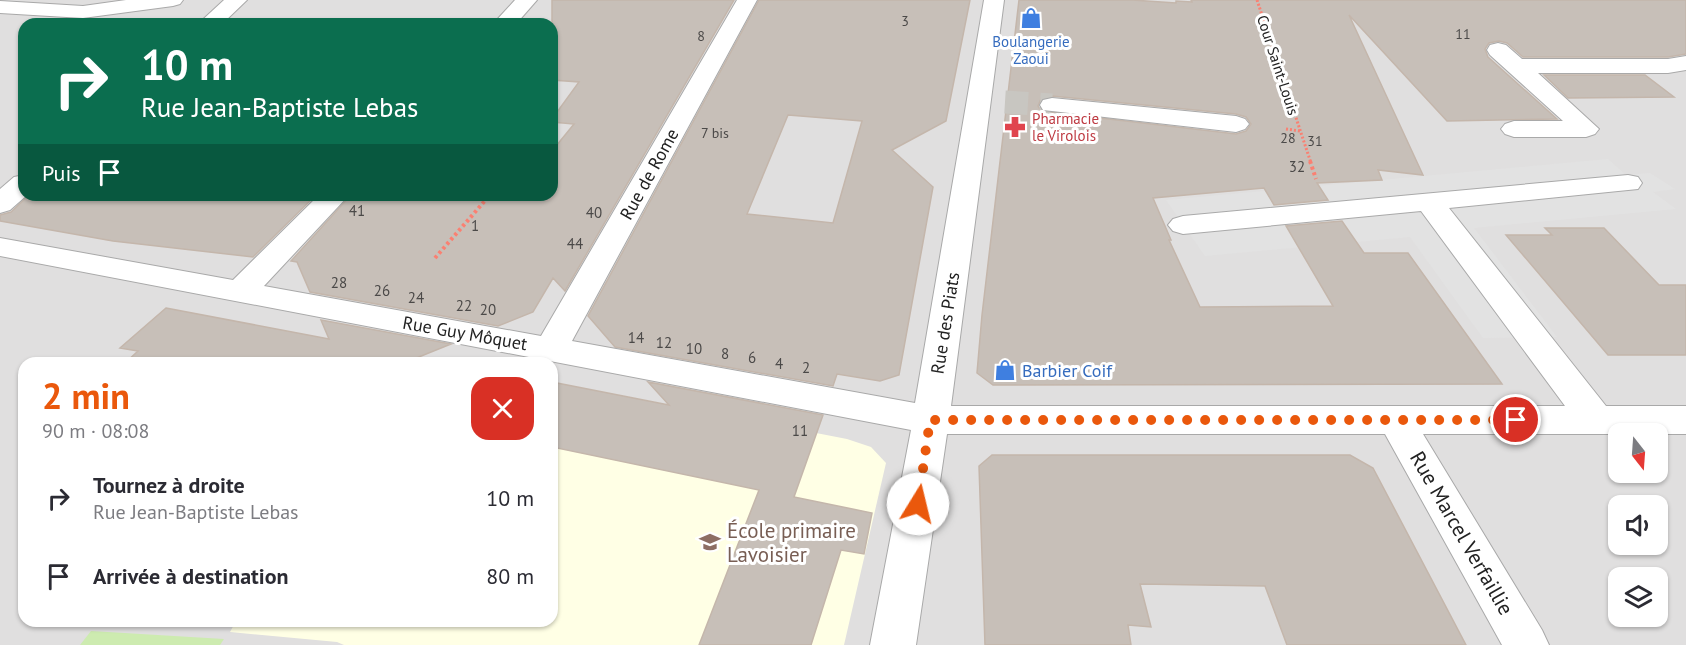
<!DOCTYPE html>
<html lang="fr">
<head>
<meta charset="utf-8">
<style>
	:root { --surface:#fff; --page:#f7f7f7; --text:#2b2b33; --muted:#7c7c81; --accent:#ea580c }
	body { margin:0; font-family:"PT Sans",sans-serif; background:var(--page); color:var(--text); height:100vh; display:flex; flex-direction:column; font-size:22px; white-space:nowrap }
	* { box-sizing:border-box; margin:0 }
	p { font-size:20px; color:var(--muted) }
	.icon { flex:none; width:33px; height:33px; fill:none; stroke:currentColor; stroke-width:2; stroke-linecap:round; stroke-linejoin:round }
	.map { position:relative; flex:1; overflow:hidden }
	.panel { position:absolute; left:18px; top:357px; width:540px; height:270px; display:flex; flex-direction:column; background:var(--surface); border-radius:18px; box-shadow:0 2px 4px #0004 }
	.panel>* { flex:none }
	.hud { position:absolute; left:18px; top:18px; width:540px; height:183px; border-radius:18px; box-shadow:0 2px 4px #0004; background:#0b6e4f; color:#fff; overflow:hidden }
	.needle { width:39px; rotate:163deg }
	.controls { position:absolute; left:1608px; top:423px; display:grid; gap:12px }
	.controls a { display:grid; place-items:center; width:60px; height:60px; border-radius:12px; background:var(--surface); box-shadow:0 2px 4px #0004; font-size:30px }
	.pin { position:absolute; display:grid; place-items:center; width:51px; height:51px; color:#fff; margin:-26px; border:3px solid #fff; border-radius:50%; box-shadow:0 2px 6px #0007 }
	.me { position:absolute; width:66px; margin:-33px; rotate:9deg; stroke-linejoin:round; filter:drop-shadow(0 0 4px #0008) }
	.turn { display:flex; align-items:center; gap:21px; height:126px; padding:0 24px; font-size:27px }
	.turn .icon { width:78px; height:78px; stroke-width:2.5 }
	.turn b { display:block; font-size:42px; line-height:51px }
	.then { display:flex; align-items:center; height:57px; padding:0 24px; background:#0003; gap:12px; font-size:22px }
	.round { display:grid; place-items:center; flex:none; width:63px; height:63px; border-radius:18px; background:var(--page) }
	.overview { display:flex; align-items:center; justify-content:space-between; height:102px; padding:0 24px }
	h1 { font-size:36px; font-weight:700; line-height:45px; color:var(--accent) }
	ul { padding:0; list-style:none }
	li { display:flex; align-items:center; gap:18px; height:78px; padding:0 24px }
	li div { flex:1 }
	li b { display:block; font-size:22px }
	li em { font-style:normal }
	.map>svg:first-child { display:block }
	.residential { fill:#e0dfdf; fill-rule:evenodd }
	.education { fill:#ffffe5 }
	.grass { fill:#cdebb0 }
	.parking { fill:#e2e2e2 }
	.building { fill:#c7bfb8; stroke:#c4b6ab; stroke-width:1.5; fill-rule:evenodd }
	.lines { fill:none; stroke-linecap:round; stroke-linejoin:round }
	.minor-tunnel { stroke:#c8c6c1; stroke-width:23; stroke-dasharray:23 12; stroke-linecap:butt }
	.minor-casing { stroke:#a9a9a9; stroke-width:2 }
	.path-far1 { stroke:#fa8072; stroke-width:3; stroke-dasharray:2 2; stroke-linecap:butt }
	.path { stroke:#fa8072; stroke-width:4; stroke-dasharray:3 3; stroke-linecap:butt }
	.minor { fill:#fff; fill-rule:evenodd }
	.route { stroke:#ea580c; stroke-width:10; stroke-dasharray:0 18 }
	.labels { text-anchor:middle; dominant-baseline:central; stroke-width:6; stroke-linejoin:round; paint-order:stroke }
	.far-number-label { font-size:14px; fill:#4b4948 }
	.far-shop-label { font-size:15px; fill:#366cbe; stroke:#fff }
	.far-street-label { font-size:15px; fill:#222; stroke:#fff }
	.far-health-label { font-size:15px; fill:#be3a42; stroke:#fff; text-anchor:start }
	.number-label { font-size:15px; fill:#4b4948 }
	.street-label { font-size:18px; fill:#222; stroke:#fff }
	.shop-label { font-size:18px; fill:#366cbe; stroke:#fff; text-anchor:start }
	.near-education-label { font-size:21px; fill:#785e54; stroke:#fff; text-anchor:start }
	.near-street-label { font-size:21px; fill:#222; stroke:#fff }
</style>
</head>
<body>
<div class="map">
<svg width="1686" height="645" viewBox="0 0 1686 645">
	<rect width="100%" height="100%" fill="#f2efe9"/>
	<path class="residential" d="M0,0H1686V645H0ZM24,24H552V195H24ZM24,363H552V621H24ZM1618,434H1658V472H1618ZM1618,506H1658V544H1618ZM1618,578H1658V616H1618Z"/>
	<path class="education" d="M552,382L847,439L871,447L886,463L844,645H344L337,642L230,632L236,621H552Z"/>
	<path class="grass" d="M91,631L224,639L220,645H80Z"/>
	<path class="parking" d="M1608,159L1626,175L1650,173L1675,189L1653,192L1676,209L1474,228L1557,337L1483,338L1410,237L1205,256L1166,200Z"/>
	<path class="building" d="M552,0H734L565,291L553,278L533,312L498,326L310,292L297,262L291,261L351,195H552V151L574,124L552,122V119L579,82L552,80Z
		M759,0H970L946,121L892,150L933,187L899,375L880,381L837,374L833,386L615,347L588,316ZM788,115L862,121L833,223L747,214Z
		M1019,0H1132L1176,3V1L1192,2L1191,0H1686V54L1668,57H1523L1507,43L1499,41L1489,43L1485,49L1488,57L1557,119L1447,121L1349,15L1423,175L1378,170L1382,180L1317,183L1328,200L1274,205L1264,188L1153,198L1171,240H1169L1200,307L1333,306L1286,226L1342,221L1364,253H1408L1502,384L993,385L977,373L982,315ZM1052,96L1236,114L1246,117L1251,124L1246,131L1236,134L1041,111L1038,106L1041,99Z
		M1544,75H1645L1674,97L1568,98Z
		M29,195H316L253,257L113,241L0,221V215L11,212Z
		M1545,228H1604L1659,285H1686V355H1608L1506,235H1552Z
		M166,308L329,339L321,320L451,344L404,363H125L138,351L120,348Z
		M552,382L669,405L648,382L823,415L794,497L872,513L864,554L841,550L811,645H699L759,490L552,447Z
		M992,455H1350L1373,468L1466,645H1287L1265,586L1140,584L1151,627L1128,625L1131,645H985L979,466Z"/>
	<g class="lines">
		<path class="minor-tunnel" d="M1005,102L1052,105"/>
		<defs>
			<path id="minor" d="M126,0H183L180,4L173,6L83,18L0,13V1L83,6Z
				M224,0H247L222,24H198Z
				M515,0H537L516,24H493Z
				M737,0H757L572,341L915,403L984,0H1004L951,406H1565L1421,211L1183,234L1173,231L1168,225L1173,219L1183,216L1628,175L1638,177L1642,183L1638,189L1449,208L1606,406H1686V434H1423L1542,630L1549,645H1502L1385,434H947L916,645H870L911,430L0,256V238L233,280L319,195H349L264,286L541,336Z
				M1498,43L1506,45L1522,59H1668L1686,56V70L1668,73H1538L1599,129L1595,134L1586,137H1514L1505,134L1501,129L1505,124L1514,121H1563L1490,55L1487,50L1490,45Z
				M1052,98L1236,116L1245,119L1249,124L1245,129L1236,132L1043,110L1040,105L1043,100Z
				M24,175V195H27L10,210L0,213V189L14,177Z"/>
		</defs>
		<use href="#minor" class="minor-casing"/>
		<path class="path-far1" d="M1257,0L1311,163
			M1286,129L1300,131"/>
		<path class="path" d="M1310,161L1316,179
			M435,258L490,195"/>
		<use href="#minor" class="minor"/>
	</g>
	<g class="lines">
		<path class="route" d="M918,504L930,420H1516"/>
	</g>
	<defs>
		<symbol id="shop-bare" viewBox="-9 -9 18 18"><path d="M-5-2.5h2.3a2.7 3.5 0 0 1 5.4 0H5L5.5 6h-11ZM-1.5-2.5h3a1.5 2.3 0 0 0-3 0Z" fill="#3f7fe0" stroke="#fff" stroke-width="2.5" paint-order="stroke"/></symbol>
		<symbol id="pharmacy-bare" viewBox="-9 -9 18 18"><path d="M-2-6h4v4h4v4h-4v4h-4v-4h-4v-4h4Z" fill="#e0444e" stroke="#fff" stroke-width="2.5" paint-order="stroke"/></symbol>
		<symbol id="school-bare" viewBox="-9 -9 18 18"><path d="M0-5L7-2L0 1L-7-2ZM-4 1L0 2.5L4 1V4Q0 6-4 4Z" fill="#8d6e63" stroke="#fff" stroke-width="2.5" paint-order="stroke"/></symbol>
	</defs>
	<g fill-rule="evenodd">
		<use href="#shop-bare" x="1016" y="3" width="30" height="30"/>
		<use href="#pharmacy-bare" x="1000" y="112" width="30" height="30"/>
		<use href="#shop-bare" x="990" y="355" width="30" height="30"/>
		<use href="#school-bare" x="695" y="527" width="30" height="30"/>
	</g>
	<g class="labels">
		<g class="far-number-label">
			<text x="905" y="21">3</text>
			<text x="1463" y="34">11</text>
			<text x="701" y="36">8</text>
			<text x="715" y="133">7 bis</text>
			<text x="1288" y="138">28</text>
			<text x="1315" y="141">31</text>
		</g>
		<g class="far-shop-label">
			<text x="1031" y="41">Boulangerie<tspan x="1031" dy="17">Zaoui</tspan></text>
		</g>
		<g class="far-street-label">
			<text transform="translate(1278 65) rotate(72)">Cour Saint-Louis</text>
		</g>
		<g class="far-health-label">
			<text x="1032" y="118">Pharmacie<tspan x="1032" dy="17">le Virolois</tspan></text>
		</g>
		<g class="number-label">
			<text x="1297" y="166">32</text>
			<text x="357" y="210">41</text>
			<text x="594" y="212">40</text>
			<text x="475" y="225">1</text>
			<text x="575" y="243">44</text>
			<text x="339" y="282">28</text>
			<text x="382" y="290">26</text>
			<text x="416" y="297">24</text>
			<text x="464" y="305">22</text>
			<text x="488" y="309">20</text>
			<text x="636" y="337">14</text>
			<text x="664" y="342">12</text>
			<text x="694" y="348">10</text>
			<text x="725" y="353">8</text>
			<text x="752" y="357">6</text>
			<text x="779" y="363">4</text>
			<text x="806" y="367">2</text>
			<text x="800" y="430">11</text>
		</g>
		<g class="street-label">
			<text transform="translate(649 174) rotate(-61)">Rue de Rome</text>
			<text transform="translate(945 323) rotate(-81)">Rue des Piats</text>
			<text transform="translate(465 333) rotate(10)">Rue Guy Môquet</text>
		</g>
		<g class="shop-label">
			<text x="1022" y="370">Barbier Coif</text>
		</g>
		<g class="near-education-label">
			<text x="727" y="530">École primaire<tspan x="727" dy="24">Lavoisier</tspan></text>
		</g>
		<g class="near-street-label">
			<text transform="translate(1462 533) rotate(60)">Rue Marcel Verfaillie</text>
		</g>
	</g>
</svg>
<div class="controls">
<a><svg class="needle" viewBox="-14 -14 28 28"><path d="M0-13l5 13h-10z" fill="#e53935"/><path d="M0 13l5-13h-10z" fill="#7c7c81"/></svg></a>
<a><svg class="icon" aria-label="sound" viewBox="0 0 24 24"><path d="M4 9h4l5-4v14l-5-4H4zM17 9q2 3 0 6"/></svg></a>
<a><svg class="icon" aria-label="layers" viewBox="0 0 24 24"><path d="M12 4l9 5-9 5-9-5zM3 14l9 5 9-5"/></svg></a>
</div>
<div class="pin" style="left:1516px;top:420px;background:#d93025"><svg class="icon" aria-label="arrive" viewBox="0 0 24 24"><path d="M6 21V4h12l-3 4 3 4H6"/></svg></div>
<svg class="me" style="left:918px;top:504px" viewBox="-20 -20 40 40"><circle r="19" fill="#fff"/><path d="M0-13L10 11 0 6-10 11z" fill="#ea580c"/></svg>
<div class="hud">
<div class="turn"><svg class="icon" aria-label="right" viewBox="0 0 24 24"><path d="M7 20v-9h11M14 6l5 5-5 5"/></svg><div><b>10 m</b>Rue Jean-Baptiste Lebas</div></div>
<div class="then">Puis<svg class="icon" aria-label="arrive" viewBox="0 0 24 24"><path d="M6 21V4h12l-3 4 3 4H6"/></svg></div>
</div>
<section class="panel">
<div class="overview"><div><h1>2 min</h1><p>90 m · 08:08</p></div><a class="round" style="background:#d93025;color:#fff"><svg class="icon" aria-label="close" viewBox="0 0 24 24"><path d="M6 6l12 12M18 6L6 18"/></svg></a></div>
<ul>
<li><svg class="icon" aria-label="right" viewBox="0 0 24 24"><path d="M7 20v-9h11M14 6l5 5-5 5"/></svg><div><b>Tournez à droite</b><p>Rue Jean-Baptiste Lebas</p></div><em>10 m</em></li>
<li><svg class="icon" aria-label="arrive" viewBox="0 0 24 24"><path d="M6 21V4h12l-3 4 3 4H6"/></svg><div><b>Arrivée à destination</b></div><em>80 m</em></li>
</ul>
</section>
</div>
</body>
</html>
